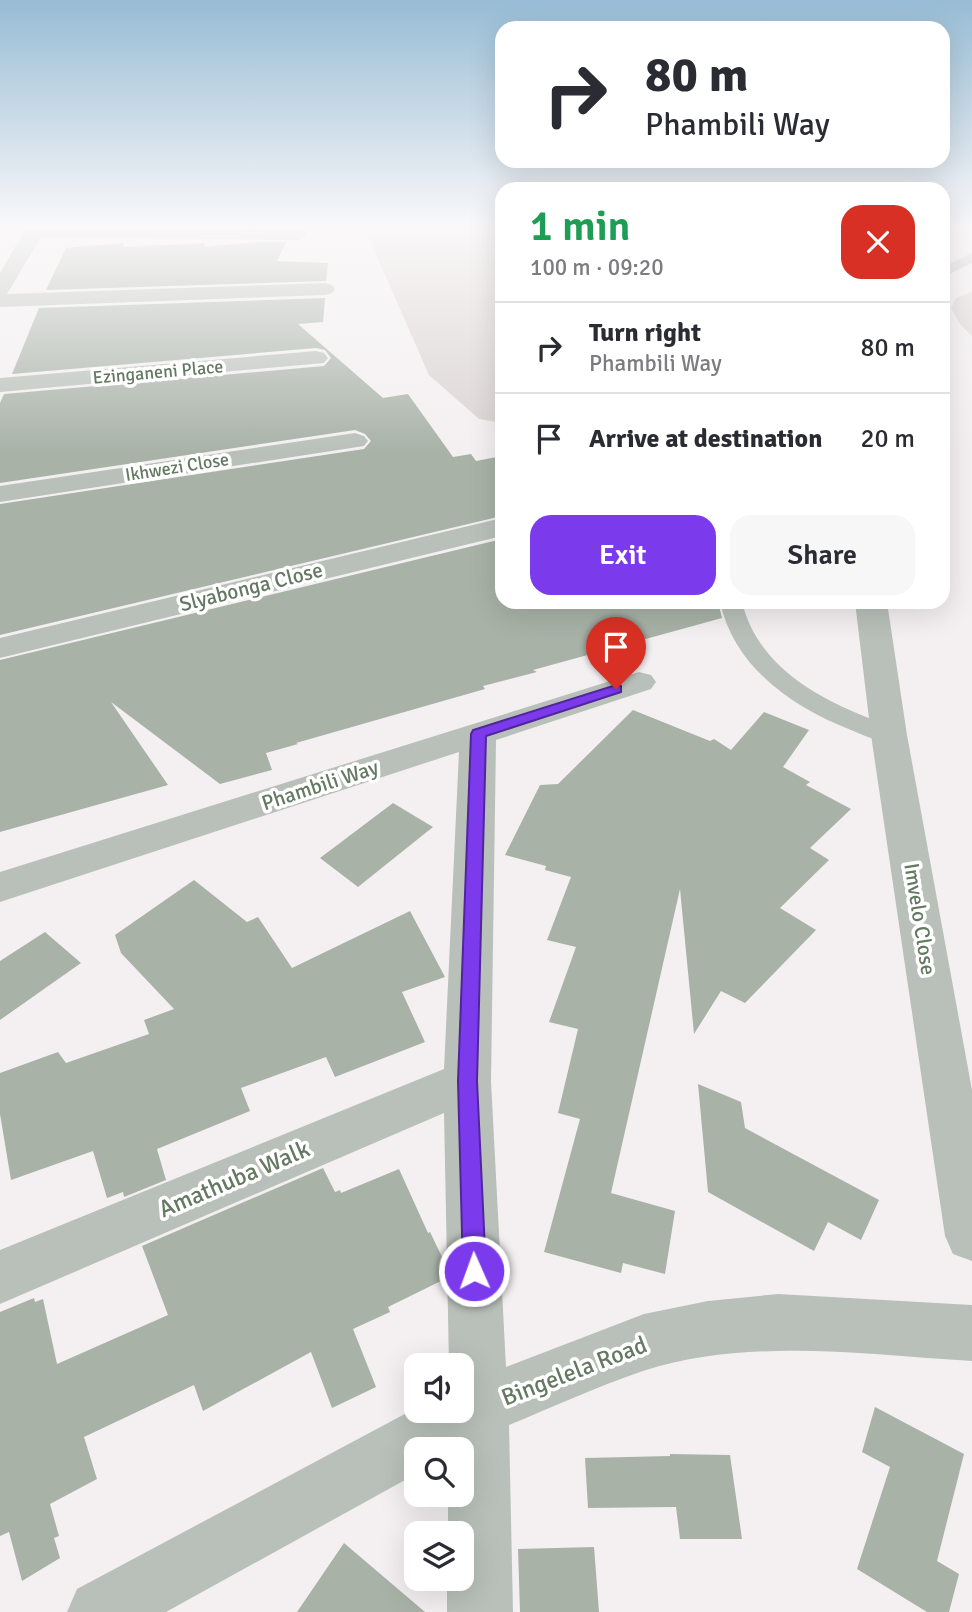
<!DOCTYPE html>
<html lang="en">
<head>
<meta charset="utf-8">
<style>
	:root { --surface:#fff; --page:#f7f7f7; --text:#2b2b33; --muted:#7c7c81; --line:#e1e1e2; --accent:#7c3aed }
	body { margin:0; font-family:Signika,sans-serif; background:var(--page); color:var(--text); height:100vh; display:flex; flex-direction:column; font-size:26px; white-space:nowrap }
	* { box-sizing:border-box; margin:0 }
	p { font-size:23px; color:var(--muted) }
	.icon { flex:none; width:38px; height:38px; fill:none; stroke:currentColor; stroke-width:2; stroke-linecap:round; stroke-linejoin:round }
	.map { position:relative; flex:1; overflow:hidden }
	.details { position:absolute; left:495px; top:182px; width:455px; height:427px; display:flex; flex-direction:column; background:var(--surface); border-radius:21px; box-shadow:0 7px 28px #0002 }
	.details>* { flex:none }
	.top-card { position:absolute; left:495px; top:21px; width:455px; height:147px; border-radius:21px; box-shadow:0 7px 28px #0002; background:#fff; color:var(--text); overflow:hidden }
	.controls { position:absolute; left:404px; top:1353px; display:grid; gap:14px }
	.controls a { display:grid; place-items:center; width:70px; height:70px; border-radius:14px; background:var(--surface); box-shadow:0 7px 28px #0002; font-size:35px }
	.pin { position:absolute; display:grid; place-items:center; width:60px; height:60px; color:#fff; margin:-72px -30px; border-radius:50% 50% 50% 0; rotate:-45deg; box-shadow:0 0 7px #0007 }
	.pin .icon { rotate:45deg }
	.me { position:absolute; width:77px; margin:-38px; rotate:358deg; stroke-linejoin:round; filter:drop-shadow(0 0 5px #0008) }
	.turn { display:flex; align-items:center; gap:24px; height:147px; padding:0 35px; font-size:32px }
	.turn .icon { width:91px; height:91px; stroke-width:2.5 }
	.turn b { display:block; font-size:49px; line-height:60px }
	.round { display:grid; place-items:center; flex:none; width:74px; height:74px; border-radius:21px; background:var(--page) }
	.summary { display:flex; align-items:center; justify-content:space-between; height:119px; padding:0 35px }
	h1 { font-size:42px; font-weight:600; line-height:52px; color:#1e9e55 }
	.primary-button { display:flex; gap:14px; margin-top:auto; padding:14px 35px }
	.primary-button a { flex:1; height:80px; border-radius:21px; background:var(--accent); color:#fff; font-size:28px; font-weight:600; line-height:80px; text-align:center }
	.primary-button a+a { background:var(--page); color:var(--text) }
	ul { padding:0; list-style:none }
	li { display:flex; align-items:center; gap:21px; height:91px; padding:0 35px; border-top:2px solid var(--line) }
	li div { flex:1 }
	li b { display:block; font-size:26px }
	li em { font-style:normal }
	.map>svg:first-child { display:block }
	.green { fill:#dad3d2 }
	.building { fill:#a8b2a7 }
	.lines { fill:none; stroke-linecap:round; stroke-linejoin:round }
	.lane { fill:#b9c0b9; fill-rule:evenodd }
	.street { fill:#b9c0b9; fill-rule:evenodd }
	.route { fill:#7c3aed; stroke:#51269a; stroke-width:2 }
	.labels { text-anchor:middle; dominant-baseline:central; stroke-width:7; stroke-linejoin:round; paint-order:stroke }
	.far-street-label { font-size:18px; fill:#647962; stroke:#fff }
	.street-label { font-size:21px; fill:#647962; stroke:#fff }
	.near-street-label { font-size:24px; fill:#647962; stroke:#fff }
</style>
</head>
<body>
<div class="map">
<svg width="972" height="1612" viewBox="0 0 972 1612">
	<rect width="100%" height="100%" fill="#f4f0f2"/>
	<path class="green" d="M364,227H502V423L479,419L429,375Z
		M972,292V336L960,324L951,308L956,298Z"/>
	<path class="building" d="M257,242H286L277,261L328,263L326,281L46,290L66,248L123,243L124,247L204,243L205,247Z
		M325,298L323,322L298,324L383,398L408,394L453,457L471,454L476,461L502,456V516L0,635V504L364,449L371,441L365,434L355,430L0,483V403L4,394L324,366L331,358L325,350L316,348L12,374L39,308Z
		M502,539V602H718L722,618L533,670L537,672L483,686L485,689L296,743L298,744L266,753L272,770L220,784L111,702L168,785L0,832V660Z
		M633,710L710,741L714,739L731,750L764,712L809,730L783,767L810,782L806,785L851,809L810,848L829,860L780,908L816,930L745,1003L721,991L694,1034L680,889L611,1193L675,1211L665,1274L623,1263L621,1273L544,1252L580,1119L558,1113L578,1029L549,1022L576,947L547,940L571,877L545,870L546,866L505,855L540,785L558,784Z
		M393,803L433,827L358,887L320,858Z
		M194,880L247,922L258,917L292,968L410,911L445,977L402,992L425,1042L335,1077L326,1057L241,1088L250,1111L157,1149L166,1180L124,1197L123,1192L107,1198L93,1151L11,1180L0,1114V1073L58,1052L66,1063L149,1034L144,1020L174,1009L121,953L115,935Z
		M45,932L81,963L0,1020V961Z
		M698,1084L741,1102L745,1128L879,1200L861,1240L828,1222L814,1251L708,1192Z
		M323,1168L335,1192L340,1190L341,1193L399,1169L428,1233L430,1232L444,1261L445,1279L388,1307L390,1312L353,1329L376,1387L332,1408L311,1352L203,1411L194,1385L84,1437L97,1479L50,1504L59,1536L54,1538L60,1558L22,1581L9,1532L0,1536V1312L34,1298L35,1302L43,1299L57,1364L168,1315L142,1246Z
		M875,1407L964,1454L937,1561L959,1574L949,1612H927L857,1569L890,1467L862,1452Z
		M670,1454L730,1455L742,1539H680L676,1507L588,1508L585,1458L670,1456Z
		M344,1543L425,1612H297Z
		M594,1547L599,1612H520L518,1549Z"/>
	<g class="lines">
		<path class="lane" d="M972,253V263L943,277V267Z
			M720,602H742C760,675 834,706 898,729L902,735L898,741C882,745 866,736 851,730C793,708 734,667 720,602Z"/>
		<path class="street" d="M27,227L299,228L308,234L299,240L41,237L7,294L325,283L332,285L335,289L332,293L325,295L0,307V273Z
			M316,351L324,353L328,358L324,363L0,392V378Z
			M355,433L364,436L368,441L364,446L0,502V486Z
			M502,518V536L0,658V638Z
			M855,602H887L907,735L972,1090V1261L953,1254L945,1236L871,735Z
			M639,672L651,675L656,682L651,689L496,740L491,1081L506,1367L644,1314L708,1301L778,1294L972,1305V1361C864,1355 748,1337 643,1371C598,1386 553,1407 509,1425L513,1612H447V1578H462V1533H448V1494H462V1449H416V1474L166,1612H67L77,1589L416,1408V1410H462V1365H449L444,1113L0,1304V1250L444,1069L459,752L0,902V872Z"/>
	</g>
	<linearGradient id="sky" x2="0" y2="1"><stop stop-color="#97bcd5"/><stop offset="0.5" stop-color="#faf8f9"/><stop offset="1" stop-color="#faf8f9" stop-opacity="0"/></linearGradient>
	<rect width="972" height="453" fill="url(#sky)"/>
	<path class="route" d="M616,685L621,686V692L486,736L477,1081L486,1271L482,1279L474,1282L466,1279L463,1271L458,1081L471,734L473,730Z"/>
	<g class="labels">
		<g class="far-street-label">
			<text transform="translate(158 372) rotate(-5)">Ezinganeni Place</text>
			<text transform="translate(177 467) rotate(-9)">Ikhwezi Close</text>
		</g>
		<g class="street-label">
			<text transform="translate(251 587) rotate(-14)">Slyabonga Close</text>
			<text transform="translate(320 785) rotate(-18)">Phambili Way</text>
			<text transform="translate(920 919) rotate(81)">Imvelo Close</text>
		</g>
		<g class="near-street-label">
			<text transform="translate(234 1179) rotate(-23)">Amathuba Walk</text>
			<text transform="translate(574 1371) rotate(-21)">Bingelela Road</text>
		</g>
	</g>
</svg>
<div class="controls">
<a><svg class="icon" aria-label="sound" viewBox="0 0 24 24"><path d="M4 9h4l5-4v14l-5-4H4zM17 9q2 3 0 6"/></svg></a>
<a><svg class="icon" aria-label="search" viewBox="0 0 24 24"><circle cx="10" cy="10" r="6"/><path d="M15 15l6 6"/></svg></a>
<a><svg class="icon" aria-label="layers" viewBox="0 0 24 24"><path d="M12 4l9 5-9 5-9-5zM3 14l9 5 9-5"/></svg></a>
</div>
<div class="pin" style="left:616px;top:689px;background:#d93025"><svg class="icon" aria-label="arrive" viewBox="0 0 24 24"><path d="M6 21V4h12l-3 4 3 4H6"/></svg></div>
<svg class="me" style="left:474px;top:1271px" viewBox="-20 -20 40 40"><circle r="17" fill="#7c3aed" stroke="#fff" stroke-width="3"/><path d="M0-11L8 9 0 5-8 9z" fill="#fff"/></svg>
<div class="top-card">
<div class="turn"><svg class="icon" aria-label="right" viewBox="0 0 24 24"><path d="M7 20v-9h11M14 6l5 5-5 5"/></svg><div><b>80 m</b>Phambili Way</div></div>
</div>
<section class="details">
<div class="summary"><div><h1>1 min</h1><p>100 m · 09:20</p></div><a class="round" style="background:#d93025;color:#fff"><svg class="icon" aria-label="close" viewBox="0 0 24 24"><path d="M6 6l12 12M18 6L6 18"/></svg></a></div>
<ul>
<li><svg class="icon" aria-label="right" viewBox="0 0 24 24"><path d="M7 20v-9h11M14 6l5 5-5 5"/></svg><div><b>Turn right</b><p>Phambili Way</p></div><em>80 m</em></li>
<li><svg class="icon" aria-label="arrive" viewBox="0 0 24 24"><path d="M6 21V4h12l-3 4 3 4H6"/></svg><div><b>Arrive at destination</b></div><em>20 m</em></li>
</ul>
<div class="primary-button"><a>Exit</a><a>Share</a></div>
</section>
</div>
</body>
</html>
